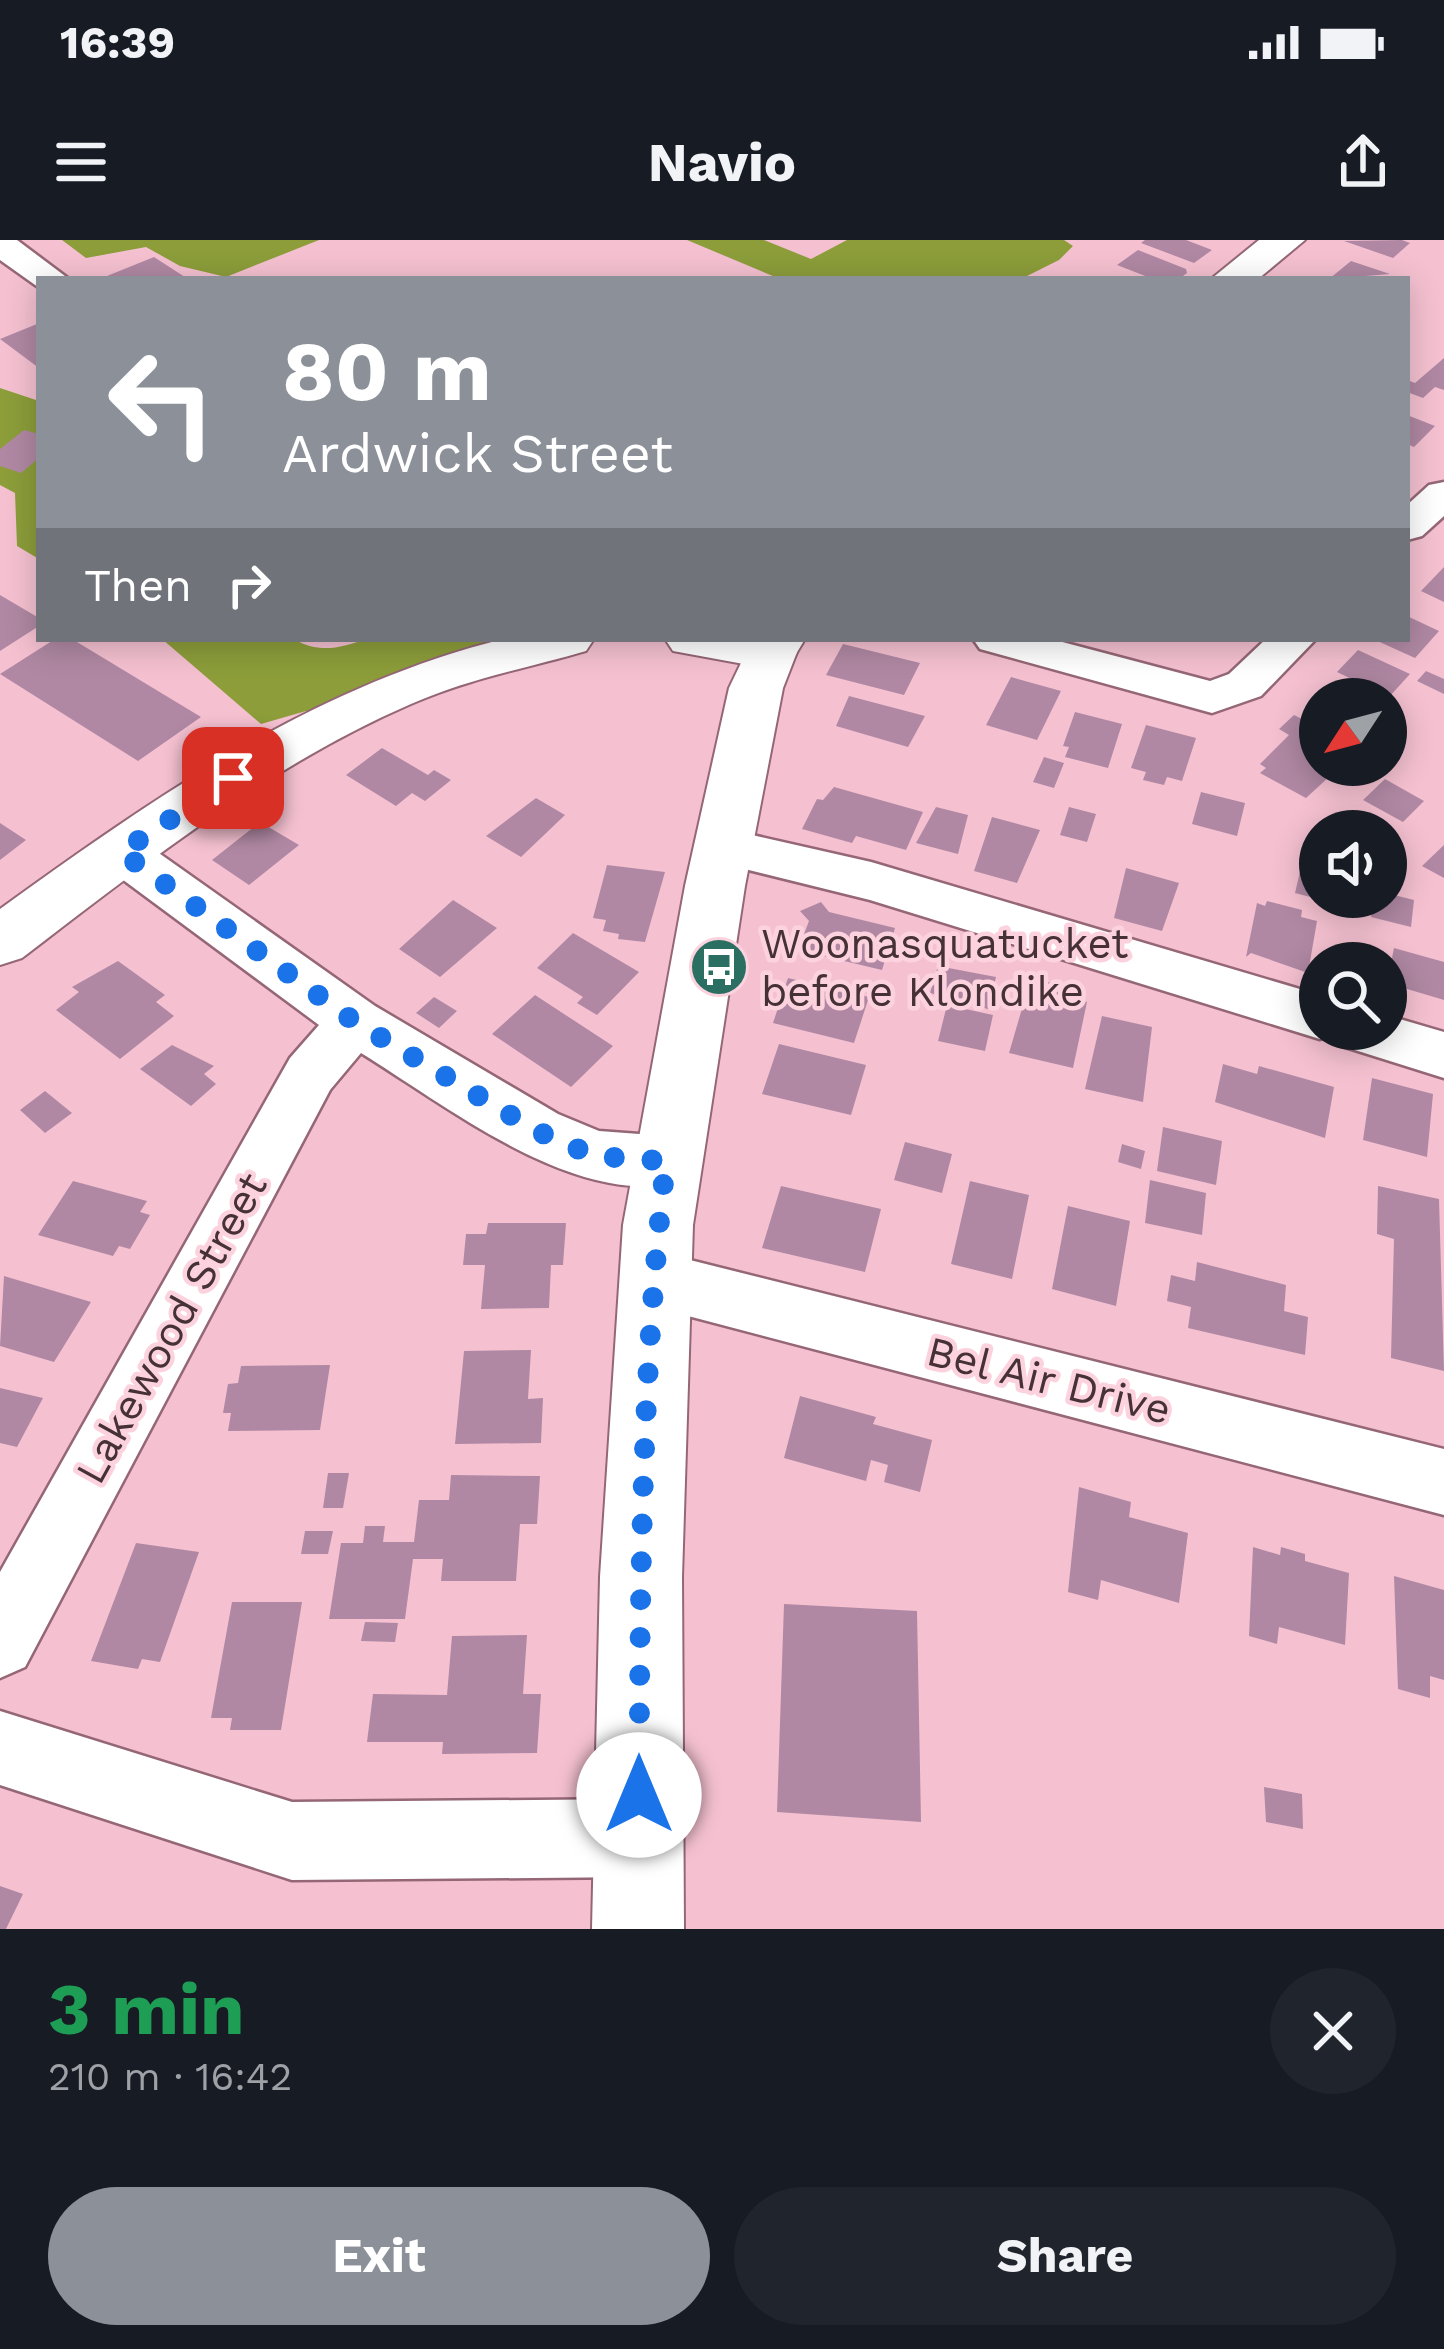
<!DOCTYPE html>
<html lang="en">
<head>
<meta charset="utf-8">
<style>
	:root { --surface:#171b24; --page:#20242c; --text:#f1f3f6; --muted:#9ea1a6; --accent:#8c9099 }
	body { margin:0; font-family:"Work Sans",sans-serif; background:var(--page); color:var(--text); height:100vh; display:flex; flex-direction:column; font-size:45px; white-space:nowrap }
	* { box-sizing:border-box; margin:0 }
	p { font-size:39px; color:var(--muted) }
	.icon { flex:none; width:66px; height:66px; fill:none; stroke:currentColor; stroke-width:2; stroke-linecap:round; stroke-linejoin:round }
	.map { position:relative; height:1689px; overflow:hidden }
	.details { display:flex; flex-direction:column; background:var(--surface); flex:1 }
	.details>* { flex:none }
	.banner { position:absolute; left:36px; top:36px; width:1374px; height:366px; border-radius:0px; box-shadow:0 6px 30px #0003; background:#8c9099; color:#fff; overflow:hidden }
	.needle { width:78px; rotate:234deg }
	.fabs { position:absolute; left:1299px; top:438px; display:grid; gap:24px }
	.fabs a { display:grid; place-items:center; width:108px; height:108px; border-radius:50%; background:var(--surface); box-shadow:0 6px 30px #0003; font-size:60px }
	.pin { position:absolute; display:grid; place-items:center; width:102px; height:102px; color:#fff; margin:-51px; border-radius:24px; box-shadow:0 6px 18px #0006 }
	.me { position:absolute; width:132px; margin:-66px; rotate:0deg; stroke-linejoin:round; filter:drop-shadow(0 0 9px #0008) }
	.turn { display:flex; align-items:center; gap:42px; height:252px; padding:0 48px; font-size:54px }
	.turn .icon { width:156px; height:156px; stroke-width:2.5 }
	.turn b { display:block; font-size:84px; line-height:102px }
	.then { display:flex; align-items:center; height:114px; padding:0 48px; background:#0003; gap:24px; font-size:45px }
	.round { display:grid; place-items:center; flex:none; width:126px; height:126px; border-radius:63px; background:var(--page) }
	.head { display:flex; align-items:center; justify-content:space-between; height:204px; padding:0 48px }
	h1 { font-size:72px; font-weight:700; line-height:90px; color:#1e9e55 }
	.cta { display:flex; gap:24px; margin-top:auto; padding:24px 48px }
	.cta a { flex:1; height:138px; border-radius:72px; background:var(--accent); color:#fff; font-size:48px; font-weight:700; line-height:138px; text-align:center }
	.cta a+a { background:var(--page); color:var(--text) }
	.status { display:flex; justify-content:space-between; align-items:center; height:84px; padding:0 60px; background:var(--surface); direction:ltr }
	.status svg { height:33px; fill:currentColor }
	header { display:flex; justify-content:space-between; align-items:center; height:156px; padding:0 48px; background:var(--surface); font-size:54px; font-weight:700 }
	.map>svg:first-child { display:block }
	.forest { fill:#8c9d3a }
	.building { fill:#b088a3 }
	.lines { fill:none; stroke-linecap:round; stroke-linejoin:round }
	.minor-casing { stroke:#956776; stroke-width:5 }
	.tertiary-casing { stroke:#956776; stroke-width:4 }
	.secondary-casing { stroke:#956776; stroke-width:4 }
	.minor { fill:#fff; fill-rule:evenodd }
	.tertiary { fill:#fff; fill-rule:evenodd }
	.secondary { fill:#fff; fill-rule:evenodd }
	.route { stroke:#1a73e8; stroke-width:21; stroke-dasharray:0 37.8 }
	.labels { text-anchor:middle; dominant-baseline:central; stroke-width:9; stroke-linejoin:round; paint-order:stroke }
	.poi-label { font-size:42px; fill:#453137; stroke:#fcd2de; text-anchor:start }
	.street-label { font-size:42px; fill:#453137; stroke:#fcd2de }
</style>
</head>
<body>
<div class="status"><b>16:39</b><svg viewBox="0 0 49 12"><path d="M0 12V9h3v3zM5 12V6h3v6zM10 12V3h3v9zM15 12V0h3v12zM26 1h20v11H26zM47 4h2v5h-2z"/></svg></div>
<header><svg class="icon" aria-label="menu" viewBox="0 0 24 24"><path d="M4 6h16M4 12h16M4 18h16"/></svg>Navio<svg class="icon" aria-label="share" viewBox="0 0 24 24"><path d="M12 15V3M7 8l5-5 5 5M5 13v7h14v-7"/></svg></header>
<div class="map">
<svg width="1444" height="1689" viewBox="0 0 1444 1689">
	<rect width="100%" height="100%" fill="#f5c1d1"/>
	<path class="forest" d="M62,0H319L226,37L180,26L146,7L86,18Z
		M687,0H764L811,19L847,0H1064L1073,6L1059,20L1021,39H780Z
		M0,148L39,161V319L17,306L15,253L0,245Z
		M162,399H294C317,413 340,409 365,399H539L339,475L306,471L261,484Z"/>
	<path class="building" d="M1145,0H1186L1212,10L1194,23L1141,3Z
		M1402,0L1410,3L1393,18L1344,1Z
		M1138,10L1186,29L1187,33L1179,39H1153L1117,25Z
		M154,17L188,39L107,36Z
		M1351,21L1390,34L1329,39Z
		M37,84L39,85V128L0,99Z
		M1444,118V150L1435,147L1423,158L1407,152V140L1415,143Z
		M1407,175L1435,186L1414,207L1407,204Z
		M24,190L39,194V218L21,233L0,226V209Z
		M1444,327V362L1421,351Z
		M0,355L39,378V386L0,411Z
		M1407,376L1439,391L1415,418L1373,399H1407Z
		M55,399H72L201,477L138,521L0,434Z
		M843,404L920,423L904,455L826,435Z
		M1358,410L1410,434L1389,457L1337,432Z
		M1426,431L1444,439V454L1417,441Z
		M1011,437L1061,451L1037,500L986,485Z
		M849,456L925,476L908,507L836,486Z
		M1075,472L1122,484L1108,528L1065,517L1069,507L1063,506Z
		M1294,475L1320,488V525H1342L1306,558L1260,533L1266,528L1260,524L1289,495L1279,489Z
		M1146,485L1196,498L1182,541L1167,537L1164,545L1143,540L1146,532L1131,528Z
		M382,508L428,535L434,530L451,540L425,561L412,553L396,566L346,535Z
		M1044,517L1064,523L1054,548L1033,542Z
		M1385,539L1424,561L1403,582L1363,560Z
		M834,547L923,572L906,610L856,596L852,603L802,589L817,559L823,560Z
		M1201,552L1245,563L1237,596L1192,584Z
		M536,558L565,575L521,617L486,596Z
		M936,567L968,575L958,614L916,603Z
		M1069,567L1096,574L1087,602L1060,595Z
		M992,577L1040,590L1017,643L974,631Z
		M260,582L299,605L249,645L212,620Z
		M0,583L26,600L0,620Z
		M1444,605V638L1422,626Z
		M1302,623L1320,628V657H1362L1360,670L1295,653Z
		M607,625L665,632L645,702L618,699L619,694L603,691L606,680L593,678Z
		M1126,628L1179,643L1162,691L1114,678Z
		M1386,653L1414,660L1411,687L1371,677L1374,657Z
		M453,660L497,688L440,737L399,709Z
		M1267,661L1302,670L1301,677L1317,681L1308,733L1251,713L1246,717L1257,663L1265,666Z
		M821,662L829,672L895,688L882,730L798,710L809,681L800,671Z
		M573,693L639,732L597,775L577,763L583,757L537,728Z
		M1394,708L1444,722V760L1387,743Z
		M118,721L165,755L156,762L174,776L120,819L56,770L79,752L72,747Z
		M938,726L996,737L988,769L930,753Z
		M788,738L869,757L854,803L773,783Z
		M1031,738L1082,750L1080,760L1087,762L1073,828L1009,813Z
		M535,755L613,806L571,847L492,794Z
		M434,757L457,771L439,788L416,773Z
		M947,765L993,775L985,811L938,801Z
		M1102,776L1152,787L1143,862L1085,849Z
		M779,804L866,825L851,875L762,854Z
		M172,805L214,826L204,834L216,844L191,866L140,829Z
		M1223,824L1257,834L1259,826L1334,847L1325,898L1215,862Z
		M1372,838L1433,854L1427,917L1363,900Z
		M45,851L72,873L45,893L20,870Z
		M1163,887L1222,901L1216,945L1157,931Z
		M905,902L952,914L942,953L894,940Z
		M1122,904L1145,911L1141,929L1118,922Z
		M1150,940L1206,953L1202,995L1145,983Z
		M73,941L147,961L140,972L150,975L130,1009L119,1006L113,1016L38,995Z
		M970,941L1029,955L1012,1039L951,1024Z
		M781,946L881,969L865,1032L762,1008Z
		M1378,946L1439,959L1444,1131L1391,1118L1394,999L1377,994Z
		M1068,966L1130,981L1116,1066L1052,1049Z
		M488,983H566L563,1025H551L549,1068L481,1069L485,1025H463L466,994H486Z
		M1197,1022L1286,1045L1284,1071L1308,1077L1305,1115L1188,1088L1191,1067L1167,1061L1171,1035L1195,1041Z
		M4,1036L91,1062L54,1122L0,1106Z
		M531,1110L528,1159L543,1158L541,1203L455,1204L464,1111Z
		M330,1125L320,1190L228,1191L231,1173H223L228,1144L238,1143L241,1126Z
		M0,1148L43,1158L17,1207L0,1203Z
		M800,1156L876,1177L873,1184L932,1200L920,1252L884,1242L888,1225L871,1220L866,1241L784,1218Z
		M328,1233H349L343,1268H323Z
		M451,1235L540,1236L537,1284H520L516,1341H441L443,1319H413L405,1379H329L341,1303H363L365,1286H385L383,1302H414L419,1260H449Z
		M1079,1247L1131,1262L1129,1277L1188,1293L1179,1363L1101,1340L1098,1360L1068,1352Z
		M305,1291H333L328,1314H301Z
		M136,1303L199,1312L160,1422L142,1419L138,1429L91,1421Z
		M1253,1307L1280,1315L1281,1307L1305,1314V1321L1349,1333L1345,1405L1279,1387L1277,1404L1249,1396Z
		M1394,1336L1444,1350V1440L1430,1436V1458L1398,1449Z
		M232,1362H302L281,1490H230L232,1478H211Z
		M784,1364L917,1371L921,1582L777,1572Z
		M365,1382L398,1383L395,1402L361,1401Z
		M527,1395L523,1454H541L537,1513L442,1514L443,1502H367L373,1454L447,1455L452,1396Z
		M1264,1547L1302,1554L1303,1589L1266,1582Z
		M0,1646L23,1654L6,1689H0Z"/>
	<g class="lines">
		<defs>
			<path id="minor" d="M0,0H17L69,39H39L38,47L0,20Z
				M1444,242V276L1422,296L1407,300V265L1429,245Z
				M973,399H1051L1210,441L1229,434L1266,399H1316L1261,456L1212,473L980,409Z
				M726,589L871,622L1320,755V789H1386V775L1444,792V838L1339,805L1334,794L1320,799L870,660L708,620L701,607L708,594Z
				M121,593L139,599L375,766L558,874L599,891L666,896L687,903L696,921L687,939C583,975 446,865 361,813L330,850L25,1427L0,1438V1332L290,818L319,785L103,625L96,612L103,599Z
				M654,1011L1444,1209V1275L654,1067L632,1059L623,1039L632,1019Z
				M0,1471L292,1562L639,1559L666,1571L678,1598L666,1625L639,1637L292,1640L0,1545Z"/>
			<path id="tertiary" d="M752,400L786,399L797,412L783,448L745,646L693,985L682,1337L684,1689H592L600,1337L623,985L685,646L729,448Z"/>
			<path id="secondary" d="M1259,0H1305L1258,39H1211Z
				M503,399H594L586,411C528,428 467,439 411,464C268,526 145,624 22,718L0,725V669C158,555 312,447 503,399Z
				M665,399H805L790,424L771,429L673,411Z"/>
		</defs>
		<use href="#minor" class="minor-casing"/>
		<use href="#tertiary" class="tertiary-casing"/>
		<use href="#secondary" class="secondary-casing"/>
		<use href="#minor" class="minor"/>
		<use href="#tertiary" class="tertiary"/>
		<use href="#secondary" class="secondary"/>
	</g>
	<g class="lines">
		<path class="route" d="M233,538L121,612L355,782L537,891L594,916L666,921C641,1131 640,1344 639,1555"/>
	</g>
	<defs>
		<symbol id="bus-disc" viewBox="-11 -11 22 22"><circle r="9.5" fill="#2b6f62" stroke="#fcd2de"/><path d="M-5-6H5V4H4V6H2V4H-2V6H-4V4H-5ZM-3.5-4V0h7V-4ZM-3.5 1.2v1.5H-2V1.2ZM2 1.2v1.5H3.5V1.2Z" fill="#fff"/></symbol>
	</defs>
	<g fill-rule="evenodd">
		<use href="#bus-disc" x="686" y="694" width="66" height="66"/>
	</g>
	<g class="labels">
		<g class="poi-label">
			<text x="761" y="703">Woonasquatucket<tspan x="761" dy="48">before Klondike</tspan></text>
		</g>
		<g class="street-label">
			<text transform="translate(171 1088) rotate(-61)">Lakewood Street</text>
			<text transform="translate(1049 1140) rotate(14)">Bel Air Drive</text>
		</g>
	</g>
</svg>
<div class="fabs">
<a><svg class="needle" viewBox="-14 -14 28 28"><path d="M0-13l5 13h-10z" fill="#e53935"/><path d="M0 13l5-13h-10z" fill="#9ea1a6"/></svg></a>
<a><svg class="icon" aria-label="sound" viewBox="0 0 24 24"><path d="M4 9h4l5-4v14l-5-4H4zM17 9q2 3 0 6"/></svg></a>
<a><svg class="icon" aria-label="search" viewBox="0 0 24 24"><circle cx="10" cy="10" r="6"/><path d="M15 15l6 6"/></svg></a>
</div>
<div class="pin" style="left:233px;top:538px;background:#d93025"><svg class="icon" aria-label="arrive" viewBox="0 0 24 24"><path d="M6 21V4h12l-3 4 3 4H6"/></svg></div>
<svg class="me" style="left:639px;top:1555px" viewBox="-20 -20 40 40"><circle r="19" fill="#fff"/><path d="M0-13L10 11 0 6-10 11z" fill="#1a73e8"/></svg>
<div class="banner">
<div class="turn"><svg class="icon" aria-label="left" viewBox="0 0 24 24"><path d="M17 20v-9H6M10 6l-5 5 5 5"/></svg><div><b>80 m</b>Ardwick Street</div></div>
<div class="then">Then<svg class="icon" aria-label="right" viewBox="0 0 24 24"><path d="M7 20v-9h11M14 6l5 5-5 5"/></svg></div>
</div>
</div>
<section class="details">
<div class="head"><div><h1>3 min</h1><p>210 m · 16:42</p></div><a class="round"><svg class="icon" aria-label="close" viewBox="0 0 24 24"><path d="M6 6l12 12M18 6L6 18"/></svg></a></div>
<div class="cta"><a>Exit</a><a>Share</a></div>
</section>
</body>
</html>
